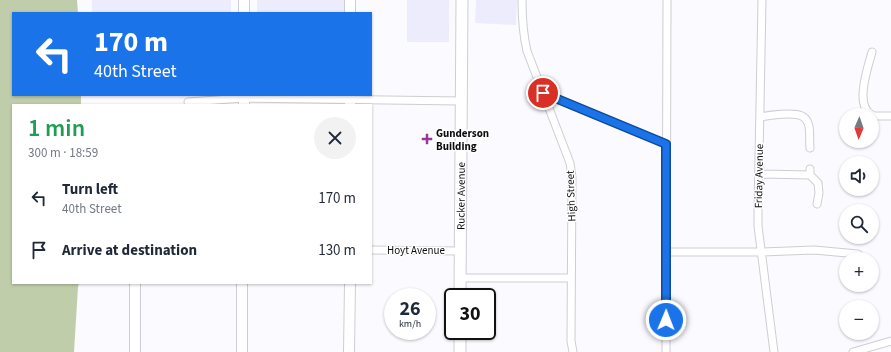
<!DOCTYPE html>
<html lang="en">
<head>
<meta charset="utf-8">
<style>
	:root { --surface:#fff; --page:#f2f2f3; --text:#1f2937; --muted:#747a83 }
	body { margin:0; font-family:"Source Sans 3",sans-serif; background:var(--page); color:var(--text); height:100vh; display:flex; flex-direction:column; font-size:15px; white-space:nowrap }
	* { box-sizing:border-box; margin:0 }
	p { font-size:13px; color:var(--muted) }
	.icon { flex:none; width:22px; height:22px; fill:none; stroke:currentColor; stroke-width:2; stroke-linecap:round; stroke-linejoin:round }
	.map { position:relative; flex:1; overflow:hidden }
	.side { position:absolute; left:12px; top:104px; width:360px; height:180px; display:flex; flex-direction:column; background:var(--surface); border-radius:0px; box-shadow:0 1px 3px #0004 }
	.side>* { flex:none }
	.banner { position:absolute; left:12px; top:12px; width:360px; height:84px; border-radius:0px; box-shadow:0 1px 3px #0004; background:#1a73e8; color:#fff; overflow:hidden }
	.needle { width:26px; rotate:182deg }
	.controls { position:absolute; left:839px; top:108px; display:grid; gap:8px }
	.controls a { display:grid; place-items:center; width:40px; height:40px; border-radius:50%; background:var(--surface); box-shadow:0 1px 3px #0004; font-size:20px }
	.speed { position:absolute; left:384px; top:288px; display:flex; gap:8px; font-size:20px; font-weight:700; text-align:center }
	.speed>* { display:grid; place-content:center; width:52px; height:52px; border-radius:50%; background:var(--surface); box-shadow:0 1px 3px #0004; line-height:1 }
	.speed small { font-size:10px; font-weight:400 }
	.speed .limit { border:2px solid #111; border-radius:6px; background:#fff; color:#111 }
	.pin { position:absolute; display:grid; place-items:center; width:34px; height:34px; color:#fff; margin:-17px; border:2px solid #fff; border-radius:50%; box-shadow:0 1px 4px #0007 }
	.me { position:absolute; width:44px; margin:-22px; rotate:1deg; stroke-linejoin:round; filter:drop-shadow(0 0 3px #0008) }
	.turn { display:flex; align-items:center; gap:14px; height:84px; padding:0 16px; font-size:18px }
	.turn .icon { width:52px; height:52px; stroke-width:2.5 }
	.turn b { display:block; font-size:28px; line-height:34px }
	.round { display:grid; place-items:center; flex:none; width:42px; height:42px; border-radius:21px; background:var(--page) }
	.head { display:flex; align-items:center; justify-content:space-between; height:68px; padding:0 16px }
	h1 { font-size:24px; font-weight:600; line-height:30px; color:#1e9e55 }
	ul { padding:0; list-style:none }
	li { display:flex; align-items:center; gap:12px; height:52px; padding:0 16px }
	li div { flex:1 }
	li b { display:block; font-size:15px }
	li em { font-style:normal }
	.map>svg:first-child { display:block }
	.built { fill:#ececfc }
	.green { fill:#c0cdab }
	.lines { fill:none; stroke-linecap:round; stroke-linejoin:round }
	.street-casing { stroke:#cdcdd5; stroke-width:9 }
	.secondary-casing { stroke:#cdcdd5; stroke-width:12 }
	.primary-casing { stroke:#cdcdd5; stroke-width:13 }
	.street { stroke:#fff; stroke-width:7 }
	.secondary { stroke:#fff; stroke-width:10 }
	.primary { stroke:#fff; stroke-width:11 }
	.route-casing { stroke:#114b97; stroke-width:10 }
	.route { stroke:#1a73e8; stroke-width:7 }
	.poi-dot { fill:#99359c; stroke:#fff; stroke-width:1.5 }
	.labels { text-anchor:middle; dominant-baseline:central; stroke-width:3; stroke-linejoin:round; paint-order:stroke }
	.poi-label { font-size:11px; font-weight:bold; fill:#0d0d0f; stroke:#fff; text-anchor:start }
	.street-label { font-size:11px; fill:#0d0d0f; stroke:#fff }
</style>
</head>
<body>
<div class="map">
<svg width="891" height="352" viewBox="0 0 891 352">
	<rect width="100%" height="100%" fill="#fafaff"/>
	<path class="built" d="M92,0H231V13H92Z
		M257,0H344V13H257Z
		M407,0H449V42H407Z
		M476,0H517L516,25L475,23Z"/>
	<path class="green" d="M0,0H77L78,13H13V95H81V105H13V283H79L78,287L74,352H0Z"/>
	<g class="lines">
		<defs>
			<path id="street" d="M522,0C522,18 523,34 527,51L570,163L572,177L571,341L573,352
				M762,0L758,209V226L774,352
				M543,93L666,144
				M188,102L244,98L461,101
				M872,115C854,106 868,67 872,52
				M872,115L874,116H891
				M760,117C770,115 793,112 802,116C804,117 807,120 808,123C811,130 809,141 810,148
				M810,169V175L818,183L819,193L817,204
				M759,174L810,175
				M371,250L460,251
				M666,252H761L814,250L858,254
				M460,278H571
				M666,352L667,0
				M853,352L891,341"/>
			<path id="secondary" d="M244,13V0
				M350,13V0
				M244,105V95
				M350,105V95
				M135,352V283
				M242,352V283
				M349,352L350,283"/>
			<g id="primary">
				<path id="s1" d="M460,297L462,0"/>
				<path d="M460,352V331"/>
			</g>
		</defs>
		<use href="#street" class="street-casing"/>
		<use href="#secondary" class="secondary-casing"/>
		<use href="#primary" class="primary-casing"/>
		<use href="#street" class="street"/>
		<use href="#secondary" class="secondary"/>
		<use href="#primary" class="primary"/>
	</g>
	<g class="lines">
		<defs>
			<path id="route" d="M543,93L666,144V320"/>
		</defs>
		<use href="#route" class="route-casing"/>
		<use href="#route" class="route"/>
	</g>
	<path class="poi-dot" d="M425 133h4v4h4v4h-4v4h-4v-4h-4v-4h4z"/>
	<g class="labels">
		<g class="poi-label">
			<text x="436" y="133">Gunderson<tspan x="436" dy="13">Building</tspan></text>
		</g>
		<g class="street-label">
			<text transform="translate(759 176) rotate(-89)">Friday Avenue</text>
			<text stroke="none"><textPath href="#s1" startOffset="101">Rucker Avenue</textPath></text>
			<text transform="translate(571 196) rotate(-92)">High Street</text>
			<text x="416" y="250">Hoyt Avenue</text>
		</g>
	</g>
</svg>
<div class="controls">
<a><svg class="needle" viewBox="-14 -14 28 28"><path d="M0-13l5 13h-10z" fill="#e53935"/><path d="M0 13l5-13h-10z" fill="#747a83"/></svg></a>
<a><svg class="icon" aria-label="sound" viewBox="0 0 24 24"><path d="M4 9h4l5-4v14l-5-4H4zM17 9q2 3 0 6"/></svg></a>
<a><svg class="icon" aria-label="search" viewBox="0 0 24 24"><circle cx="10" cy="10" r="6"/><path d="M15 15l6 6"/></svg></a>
<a>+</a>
<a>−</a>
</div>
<div class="speed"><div>26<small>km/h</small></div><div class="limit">30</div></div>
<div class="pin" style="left:543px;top:93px;background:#d93025"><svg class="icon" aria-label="arrive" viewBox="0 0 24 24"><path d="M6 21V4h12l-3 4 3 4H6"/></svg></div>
<svg class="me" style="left:666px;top:320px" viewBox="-20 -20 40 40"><circle r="17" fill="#1a73e8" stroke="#fff" stroke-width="3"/><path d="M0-11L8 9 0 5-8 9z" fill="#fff"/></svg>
<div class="banner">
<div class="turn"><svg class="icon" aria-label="left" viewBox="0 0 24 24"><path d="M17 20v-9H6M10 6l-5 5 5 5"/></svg><div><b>170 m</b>40th Street</div></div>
</div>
<section class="side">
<div class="head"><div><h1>1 min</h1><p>300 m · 18:59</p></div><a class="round"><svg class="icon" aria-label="close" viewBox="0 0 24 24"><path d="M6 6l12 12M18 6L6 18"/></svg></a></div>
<ul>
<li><svg class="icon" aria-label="left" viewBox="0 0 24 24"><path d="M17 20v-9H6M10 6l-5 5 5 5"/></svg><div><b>Turn left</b><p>40th Street</p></div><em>170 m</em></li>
<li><svg class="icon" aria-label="arrive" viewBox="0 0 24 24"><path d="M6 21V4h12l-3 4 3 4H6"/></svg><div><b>Arrive at destination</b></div><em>130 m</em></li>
</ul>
</section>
</div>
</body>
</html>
